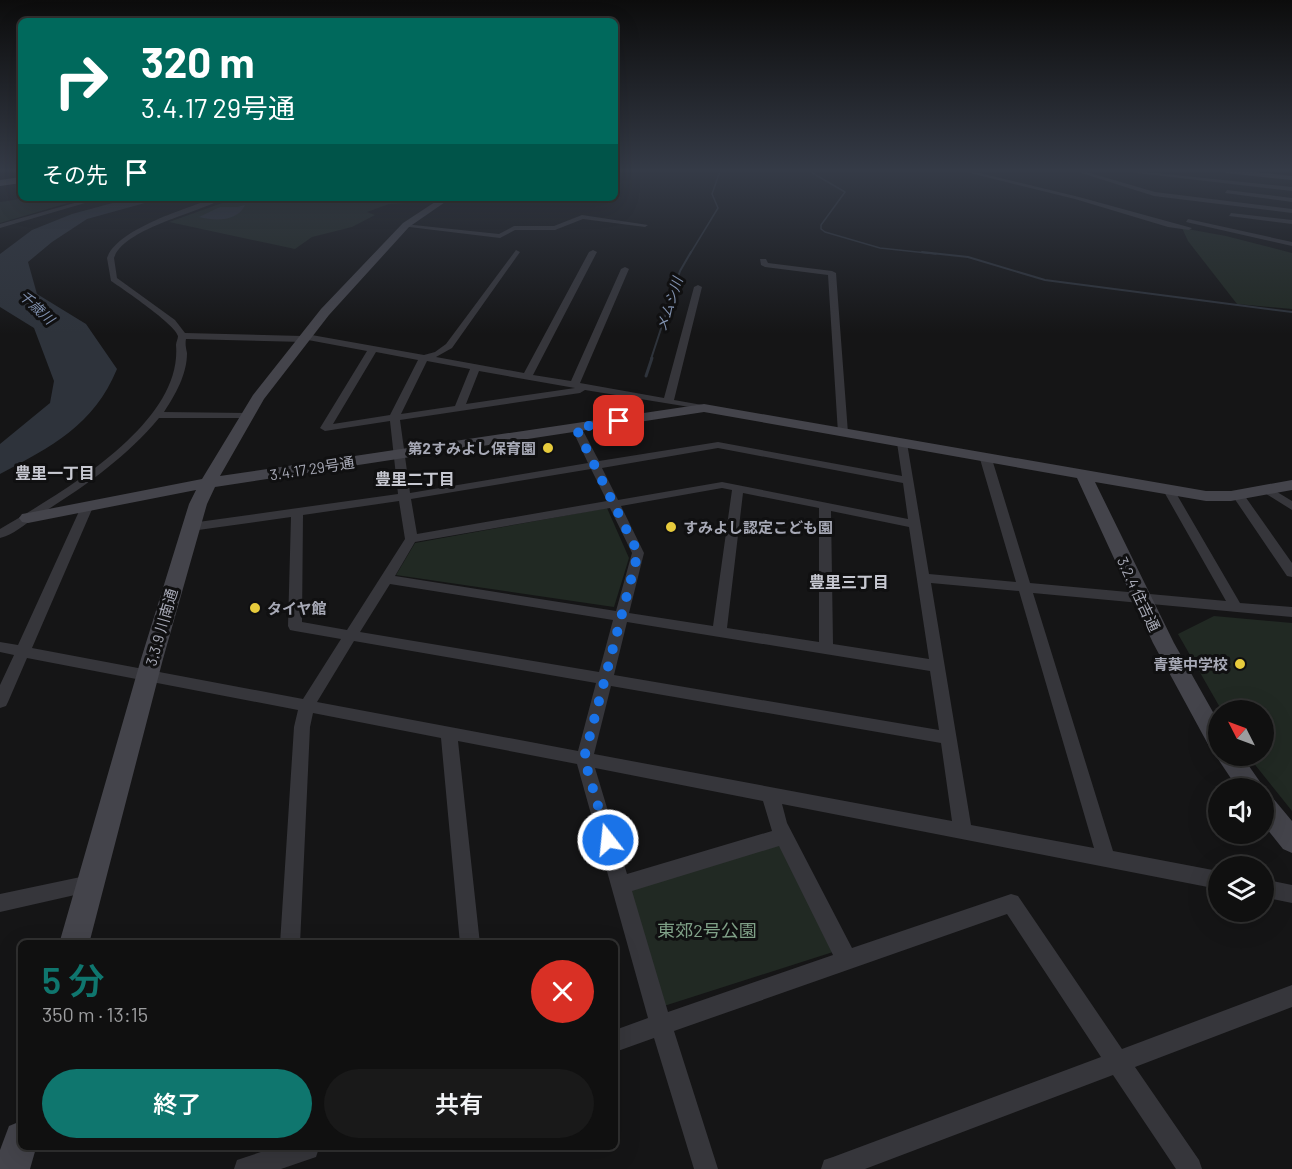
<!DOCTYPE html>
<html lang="ja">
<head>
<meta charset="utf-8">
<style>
	:root { --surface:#101010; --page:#191919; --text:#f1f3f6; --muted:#9c9d9f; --line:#303030; --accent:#0f766e }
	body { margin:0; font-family:Barlow,"Noto Sans JP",sans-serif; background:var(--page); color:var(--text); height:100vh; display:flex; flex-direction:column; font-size:22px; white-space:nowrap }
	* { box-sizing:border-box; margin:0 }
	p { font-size:20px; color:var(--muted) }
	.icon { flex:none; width:33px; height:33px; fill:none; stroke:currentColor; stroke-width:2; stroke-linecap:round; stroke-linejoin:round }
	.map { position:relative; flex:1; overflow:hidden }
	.side { position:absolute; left:18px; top:940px; width:600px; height:210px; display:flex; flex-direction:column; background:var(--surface); border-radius:9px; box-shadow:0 6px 24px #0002,0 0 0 2px var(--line) }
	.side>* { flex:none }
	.hud { position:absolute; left:18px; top:18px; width:600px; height:183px; border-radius:9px; box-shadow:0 6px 24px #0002,0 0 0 2px var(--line); background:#00695c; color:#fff; overflow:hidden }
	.needle { width:39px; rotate:312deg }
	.controls { position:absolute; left:1208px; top:700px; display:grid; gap:12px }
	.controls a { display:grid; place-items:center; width:66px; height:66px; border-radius:50%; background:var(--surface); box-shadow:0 6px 24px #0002,0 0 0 2px var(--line); font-size:30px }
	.pin { position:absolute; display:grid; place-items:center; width:51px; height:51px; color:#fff; margin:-26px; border-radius:12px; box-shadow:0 3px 9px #0006 }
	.me { position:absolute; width:66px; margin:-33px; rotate:344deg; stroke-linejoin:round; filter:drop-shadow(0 0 4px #0008) }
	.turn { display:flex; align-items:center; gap:21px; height:126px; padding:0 24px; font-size:27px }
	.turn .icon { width:78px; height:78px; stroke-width:2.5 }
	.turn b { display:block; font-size:42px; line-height:51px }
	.then { display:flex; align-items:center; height:57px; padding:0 24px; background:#0003; gap:12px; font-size:22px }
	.round { display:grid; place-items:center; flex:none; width:63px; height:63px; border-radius:32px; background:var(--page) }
	.summary { display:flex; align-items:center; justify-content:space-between; height:102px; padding:0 24px }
	h1 { font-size:36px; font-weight:600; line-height:45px; color:var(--accent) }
	.action { display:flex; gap:12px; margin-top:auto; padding:12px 24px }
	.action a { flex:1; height:69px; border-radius:36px; background:var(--accent); color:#fff; font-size:24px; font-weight:600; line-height:69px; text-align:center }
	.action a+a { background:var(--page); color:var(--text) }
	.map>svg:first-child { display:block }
	.green { fill:#212923 }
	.water { fill:#2e333b }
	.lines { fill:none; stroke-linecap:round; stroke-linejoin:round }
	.stream-far2 { stroke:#2e333b; stroke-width:1.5 }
	.stream-far1 { stroke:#2e333b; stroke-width:2 }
	.stream { stroke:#2e333b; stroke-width:3 }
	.street { fill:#36363b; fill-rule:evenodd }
	.secondary { fill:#44444b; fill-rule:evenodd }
	.highway { fill:#62636c; fill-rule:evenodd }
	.route { stroke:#1a73e8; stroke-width:10; stroke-dasharray:0 18 }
	.poi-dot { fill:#e7cb3c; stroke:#101011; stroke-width:2 }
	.labels { text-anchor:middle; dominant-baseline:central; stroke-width:6; stroke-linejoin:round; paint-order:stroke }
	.far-water-label { font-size:14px; font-style:italic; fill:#8091af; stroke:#101011 }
	.poi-label { font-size:15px; font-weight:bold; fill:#a7a9b6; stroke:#101011; text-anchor:end }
	.street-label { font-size:15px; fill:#a7a9b6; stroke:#101011 }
	.neighbourhood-label { font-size:16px; font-weight:bold; fill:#c8c9d2; stroke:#101011 }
	.near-park-label { font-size:18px; fill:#7fa087; stroke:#101011 }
</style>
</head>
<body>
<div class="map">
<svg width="1292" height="1169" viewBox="0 0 1292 1169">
	<rect width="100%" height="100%" fill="#151516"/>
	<path class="green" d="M27,198H67L68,203L0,223V202Z
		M236,198H434L425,202L389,204L367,212L375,215L352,227L312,237L295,249L169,222Z
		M1182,228L1226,236L1292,253V309L1237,304L1188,241Z
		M607,508L629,558L614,607L396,575L415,543Z
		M1214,616L1292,623V811L1248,756H1263V711H1222L1178,634Z
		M782,844L833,952L664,1006L629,891Z"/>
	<path class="water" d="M131,198H163L87,219L52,242L28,262L37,294L86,324L117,369C94,425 51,447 0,474V444L50,403L54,381L34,328L0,307V254L32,230L72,214Z
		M245,205C239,220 218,222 199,217L220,207H237Z"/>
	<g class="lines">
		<path class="stream-far2" d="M809,171L845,192L821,225V229L825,232L880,248L936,254
			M690,254L718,208L712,194L720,171"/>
		<path class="stream-far1" d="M922,252L968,257L1045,280L1292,312
			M651,359L680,271L691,252"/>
		<path class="stream" d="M646,376L652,358"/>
		<path class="street" d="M962,171H971L1079,197L1192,228L1189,230L1168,227L1075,199Z
			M1075,171H1083L1155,192L1292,209V213L1154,196Z
			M1120,171H1136L1292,187V191Z
			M1227,190L1292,198V202L1225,193Z
			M92,198H102L0,228V224Z
			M215,198H224C199,213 124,228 114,258L117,278L175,320L185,333L302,336L306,334L424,355L435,352L446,344L516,250L520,252L452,348L436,357L524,373L589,252L593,250L597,252L533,375L571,381L621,269L625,267L629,269L580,383L664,398L694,287L698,285L702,287L674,400L708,406V410L585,390L580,393L400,420L410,493L588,463L571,427L576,424L581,427L599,461L718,442L902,476L897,443L902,440L907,443L929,574L1016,582L980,459L986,456L992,459L1030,583L1226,601L1163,490L1169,486L1173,488L1240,603L1292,607V617L1033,593L1113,851L1218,871V889L782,804L787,823L852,948L1011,894L1018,896L1122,1049L1292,985V1007L1135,1067L1199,1160L1202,1169H1176L1113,1075L865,1169H821L824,1160L833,1157L1101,1057L1007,914L674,1031L718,1169H694L654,1038L615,1052V1030L648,1018L577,764L458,741L480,944H460L441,738L313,713L310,727L300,944H280L294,727L298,710L27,658L8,702L6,706L0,708V685L14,655L0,652V642L18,645L81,507L87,503L93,507L32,648L303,699L341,639L295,631L290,630L288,626L291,517L191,531L185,527L191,523L398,494L390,421L325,431L320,428L367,351L308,340L304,342L186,339C185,344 186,348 187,353C187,375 175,395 164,412L247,413L252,416L251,418H159C125,459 81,489 36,517C25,524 13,535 0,538V529C59,494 183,425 176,345C176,342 178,339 178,336C176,325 123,289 111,281L107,258C117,229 187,208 215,198ZM376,352L418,360L390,415L333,424ZM427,361L470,369L455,406L401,414ZM479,371L575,388L466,404ZM718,448L903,483L908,519L722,482L618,500L602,468ZM591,469L607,501L417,534L411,499ZM722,488L732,490L713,626L629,613L644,553L621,506ZM743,493L819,508V642L727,628ZM399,501L405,539L347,630L302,622L303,515ZM610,508L632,553L616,611L395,576L415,542ZM831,511L909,527L929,659L833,644ZM931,583L1019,591L1094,848L971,825ZM390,584L613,620L599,672L360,632ZM627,622L930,671L939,730L614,675ZM354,641L596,683L578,751L317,702ZM611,686L941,743L952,821L594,754ZM595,768L763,801L772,831L627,874ZM779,846L833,955L668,1012L632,891Z
			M1231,213L1292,220V224L1229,216Z
			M582,215L648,225L645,227L583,219L555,230H515L500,238L401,226L404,224L499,234L514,226H554Z
			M1188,219L1292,242V246L1186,222Z
			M760,259H766L768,263L832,271L836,273L848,433L847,435H839L838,433L828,275L765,267L761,265Z
			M1267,486L1292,501V510L1263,492L1261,490L1263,488Z
			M1238,491L1242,492L1292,563V577L1287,576L1232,495Z
			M90,875L97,878L100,884L97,890L0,912V894Z
			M1263,879L1292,885V903L1263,897Z
			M273,1148H319L316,1157L281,1169H234L237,1160Z"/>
		<path class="secondary" d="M1222,171H1246L1292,176V180L1226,173Z
			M441,198H451L409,227L329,315L264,399L220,476L704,404L1206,491H1231L1292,480V490L1231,501H1206L1095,482L1174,643L1218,721V751L1210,748L1153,643L1077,478L704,412L215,487L207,504L163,659L89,944H59L141,659L189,504L196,490L28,523L22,522L19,518L22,514L28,513L202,479L253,395L321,309L403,223Z
			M1218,752V756H1242L1265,789L1263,792V789H1238L1216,756Z
			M1263,794L1272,797L1292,821V853L1283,849L1263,824Z
			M21,1121V1148H36L30,1169H0V1150L9,1126Z"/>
		<path class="highway" d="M21,177V183L0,186V180Z"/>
	</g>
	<linearGradient id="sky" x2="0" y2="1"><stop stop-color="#0c0c0c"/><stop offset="0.51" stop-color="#353b47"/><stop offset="1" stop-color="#353b47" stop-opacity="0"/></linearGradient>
	<rect width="1292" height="334" fill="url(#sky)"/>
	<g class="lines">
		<path class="route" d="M608,840L584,758L638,553L576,428L619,421"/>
	</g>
	<g class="poi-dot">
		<circle cx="548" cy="448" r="6"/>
		<circle cx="671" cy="527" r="6"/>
		<circle cx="255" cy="608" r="6"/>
		<circle cx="1240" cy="664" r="6"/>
	</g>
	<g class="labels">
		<g class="far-water-label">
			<text transform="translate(669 304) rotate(-72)">メムシ川</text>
			<text transform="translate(37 307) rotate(43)">千歳川</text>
		</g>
		<g class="poi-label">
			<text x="536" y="448">第2すみよし保育園</text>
			<text x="683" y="527" text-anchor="start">すみよし認定こども園</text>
			<text x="267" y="608" text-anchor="start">タイヤ館</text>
			<text x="1228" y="664">青葉中学校</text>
		</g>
		<g class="street-label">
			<text transform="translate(312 468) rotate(-9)">3.4.17 29号通</text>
			<text transform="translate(1139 594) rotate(65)">3.2.4 住吉通</text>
			<text transform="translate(161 627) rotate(-74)">3.3.9 川南通</text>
		</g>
		<g class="neighbourhood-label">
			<text x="55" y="472">豊里一丁目</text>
			<text x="415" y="478">豊里二丁目</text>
			<text x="849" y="581">豊里三丁目</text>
		</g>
		<g class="near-park-label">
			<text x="707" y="930">東郊2号公園</text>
		</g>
	</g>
</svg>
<div class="controls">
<a><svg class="needle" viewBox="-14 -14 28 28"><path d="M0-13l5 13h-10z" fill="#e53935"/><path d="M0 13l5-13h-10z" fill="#9c9d9f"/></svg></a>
<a><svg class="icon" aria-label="sound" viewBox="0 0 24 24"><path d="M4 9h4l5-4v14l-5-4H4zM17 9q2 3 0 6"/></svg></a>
<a><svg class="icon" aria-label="layers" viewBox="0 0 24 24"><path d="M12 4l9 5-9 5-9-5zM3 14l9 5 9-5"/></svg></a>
</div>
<div class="pin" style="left:619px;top:421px;background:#d93025"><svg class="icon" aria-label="arrive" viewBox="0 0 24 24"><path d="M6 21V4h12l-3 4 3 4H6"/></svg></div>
<svg class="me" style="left:608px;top:840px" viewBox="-20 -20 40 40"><circle r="17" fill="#1a73e8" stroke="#fff" stroke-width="3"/><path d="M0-11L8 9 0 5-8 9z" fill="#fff"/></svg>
<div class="hud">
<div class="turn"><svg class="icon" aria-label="right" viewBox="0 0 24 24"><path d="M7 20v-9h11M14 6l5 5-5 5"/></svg><div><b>320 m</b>3.4.17 29号通</div></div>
<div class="then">その先<svg class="icon" aria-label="arrive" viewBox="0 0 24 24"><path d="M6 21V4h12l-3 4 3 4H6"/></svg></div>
</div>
<section class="side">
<div class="summary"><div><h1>5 分</h1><p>350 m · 13:15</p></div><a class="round" style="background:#d93025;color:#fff"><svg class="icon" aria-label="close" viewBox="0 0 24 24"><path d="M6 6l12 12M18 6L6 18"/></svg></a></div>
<div class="action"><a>終了</a><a>共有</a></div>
</section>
</div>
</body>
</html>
